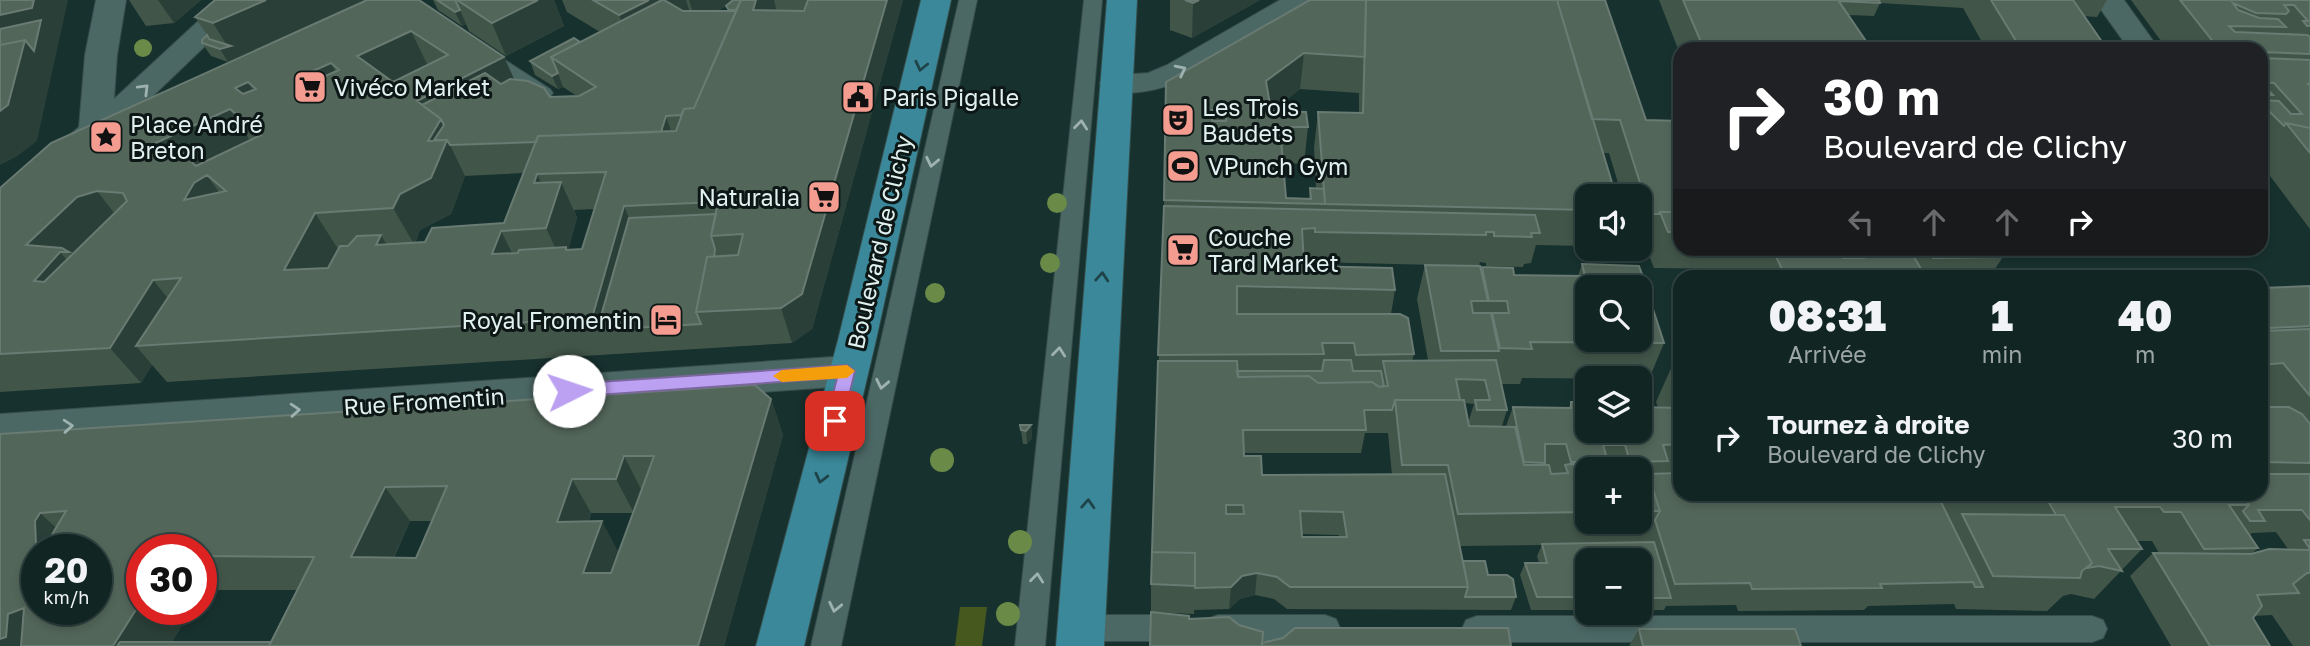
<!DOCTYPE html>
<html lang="fr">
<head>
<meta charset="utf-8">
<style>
	:root { --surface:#112523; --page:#1e3130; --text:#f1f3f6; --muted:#9ca5a6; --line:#304241 }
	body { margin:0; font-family:"Golos Text",sans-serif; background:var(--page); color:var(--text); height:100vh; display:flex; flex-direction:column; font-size:26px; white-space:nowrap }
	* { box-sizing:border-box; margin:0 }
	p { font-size:23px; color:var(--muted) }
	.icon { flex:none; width:38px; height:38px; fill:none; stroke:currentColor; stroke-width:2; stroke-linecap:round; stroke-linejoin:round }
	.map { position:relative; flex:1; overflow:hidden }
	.drawer { position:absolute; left:1673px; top:270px; width:595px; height:231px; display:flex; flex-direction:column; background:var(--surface); border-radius:21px; box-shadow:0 4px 10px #0003,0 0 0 2px var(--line) }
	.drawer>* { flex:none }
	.guide { position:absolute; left:1673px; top:42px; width:595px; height:214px; border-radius:21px; box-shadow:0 4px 10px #0003,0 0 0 2px var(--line); background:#202124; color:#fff; overflow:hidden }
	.tools { position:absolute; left:1575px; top:184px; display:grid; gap:14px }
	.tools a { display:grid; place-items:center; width:77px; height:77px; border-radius:14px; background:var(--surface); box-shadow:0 4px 10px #0003,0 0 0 2px var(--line); font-size:35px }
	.speed { position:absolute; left:21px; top:534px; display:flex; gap:14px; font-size:35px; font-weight:700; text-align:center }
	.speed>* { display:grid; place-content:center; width:91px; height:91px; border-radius:50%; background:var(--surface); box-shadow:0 4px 10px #0003,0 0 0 2px var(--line); line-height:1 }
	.speed small { font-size:18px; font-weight:400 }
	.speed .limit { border:10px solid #d22; background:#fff; color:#111 }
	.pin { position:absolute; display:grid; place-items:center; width:60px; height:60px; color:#fff; margin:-30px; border-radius:14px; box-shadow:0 4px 10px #0006 }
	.me { position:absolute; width:77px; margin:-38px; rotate:86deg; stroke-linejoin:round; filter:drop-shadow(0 0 5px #0008) }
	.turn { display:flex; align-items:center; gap:24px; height:147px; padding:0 35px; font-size:32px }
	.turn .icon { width:91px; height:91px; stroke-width:2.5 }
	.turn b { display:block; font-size:49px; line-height:60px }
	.lanes { display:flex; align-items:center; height:66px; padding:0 35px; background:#0003; justify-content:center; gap:35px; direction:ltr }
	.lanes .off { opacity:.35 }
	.eta { display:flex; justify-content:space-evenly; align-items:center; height:119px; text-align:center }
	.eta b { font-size:42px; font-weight:800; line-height:49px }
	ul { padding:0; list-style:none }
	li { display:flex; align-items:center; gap:21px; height:98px; padding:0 35px }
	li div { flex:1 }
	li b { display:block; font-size:26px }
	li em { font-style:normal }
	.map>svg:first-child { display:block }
	.green { fill:#47581e }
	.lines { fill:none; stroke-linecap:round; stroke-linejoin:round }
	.service-casing { stroke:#364d4b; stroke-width:2 }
	.minor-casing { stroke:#364d4b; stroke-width:2 }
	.primary-casing { stroke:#364d4b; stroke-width:2 }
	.service { fill:#4c6865; fill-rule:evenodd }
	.minor { fill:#4c6865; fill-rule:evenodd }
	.primary { fill:#3a8899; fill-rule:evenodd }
	.tree { fill:#6a8a47 }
	.wall { fill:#425549; fill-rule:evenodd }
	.shaded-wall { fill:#2a3f37 }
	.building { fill:#53665a; stroke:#697b72; stroke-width:2; fill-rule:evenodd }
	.oneway { stroke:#1e444a }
	.oneway2 { stroke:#9eb3b1 }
	.route { fill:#bca0f2; stroke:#7a689d; stroke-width:2 }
	.slow { fill:#f59e0b }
	.labels { text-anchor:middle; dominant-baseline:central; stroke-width:6; stroke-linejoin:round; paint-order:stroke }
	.poi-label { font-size:23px; fill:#e1f1ef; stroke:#0c1716; text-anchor:start }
	.street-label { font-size:23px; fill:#e1f1ef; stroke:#0c1716 }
</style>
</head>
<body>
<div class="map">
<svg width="2310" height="646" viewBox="0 0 2310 646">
	<rect width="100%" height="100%" fill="#17312f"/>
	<path class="green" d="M960,607H987L982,646H955Z"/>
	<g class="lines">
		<defs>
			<path id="service" d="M959,0H977L841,646H811Z
				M1084,0H1102L1045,646H1015Z
				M483,46L550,89L553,93L550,97H536L476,56L473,52L476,48Z
				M1081,615H1181L1192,619L1196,628L1192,637L1181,641H1081L1070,637L1066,628L1070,619Z
				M1218,615H1325L1336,619L1340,628L1336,637L1325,641H1218L1207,637L1203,628L1207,619Z
				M1477,616H2092L2103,620L2107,629L2103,638L2092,642H1477L1466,638L1462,629L1466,620Z"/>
			<path id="minor" d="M96,0H126L117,55L114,99L221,0H253L107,140L66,172L13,224L0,228V196L79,127L85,55Z
				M1280,0H1316L1311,6C1255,39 1172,107 1105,90L1100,83L1105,76L1148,73L1167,65Z
				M2094,0H2124L2159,49H2129Z
				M847,356L861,360L867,371L861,382L847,386L0,446V414Z"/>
			<path id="primary" d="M921,0H951L876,340L804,646H756L838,340Z
				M1107,0H1137L1104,646H1056Z"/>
		</defs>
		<use href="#service" class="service-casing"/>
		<use href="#minor" class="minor-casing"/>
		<use href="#primary" class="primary-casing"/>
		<use href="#service" class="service"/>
		<use href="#minor" class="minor"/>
		<use href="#primary" class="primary"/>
	</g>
	<g class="tree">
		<circle cx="143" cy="48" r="9"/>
		<circle cx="1057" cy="203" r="10"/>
		<circle cx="1050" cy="263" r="10"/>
		<circle cx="935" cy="293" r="10"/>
		<circle cx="942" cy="460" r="12"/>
		<circle cx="1020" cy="542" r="12"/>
		<circle cx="1008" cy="614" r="12"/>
	</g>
	<path class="wall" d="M129,0H201L174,23L146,26Z
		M215,0H364L238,57V58L367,0L504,57L514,79L550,97L577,96L563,87L558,89L535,75L530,61L580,42L600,32L567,12L562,0H903L812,329L792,343L167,382L152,365L141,383L0,392V188L231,61L228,62L211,56L202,43L207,35L195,17ZM728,5L726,6L728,11H717ZM523,173L504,223L425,242L415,243L420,230L451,214L465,176ZM594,209L582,249L568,250L577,218L574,210Z
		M433,0H554L564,26L506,56L469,31L466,24L462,26L438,10Z
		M1170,0H1260L1192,38L1170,30Z
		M1310,0H1605L1646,120L1680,121V248H1997L2003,257L1990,276H1751L1748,269L1654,268L1646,248H1640V196H1622L1609,153H1603L1616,196H1587V246L1536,245L1531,263L1524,264L1523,267L1486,266V263L1480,262L1479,266L1311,262V259H1304V266L1392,268L1395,290L1391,314H1400L1408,318L1414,354L1412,361L1428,360L1417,299L1425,265L1480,266L1481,270L1482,267L1513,268L1514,275L1578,276L1582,264L1639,266L1648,291L1643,302L1651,303L1664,343L1649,379L1522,378L1520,384H1502L1507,410L1502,426H1506L1513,407H1569L1571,402H1587V430H1640V407H1658L1656,402L1672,366H1680V494H2261V288L2310,286V646H2293L2272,615L2254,616L2253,618L2270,646H2171L2130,576L2153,553H2159L2152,541H2137L2142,549L2094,599L2071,594L2063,596L2047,611L1956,609L1954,604L1868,606L1864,610L1738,611L1736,605L1666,606L1664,610H1640V560H1587V610H1531L1520,575L1525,563H1539L1537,556L1542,545L1460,546L1463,561H1485L1488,575H1507L1513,579L1516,597L1511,610L1287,609L1274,599L1255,595L1240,599L1229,609L1194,610V609V614L1151,612V584L1164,206L1166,82ZM1300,89L1359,93V113L1318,112L1314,148L1316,189L1310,188L1309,199L1286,198L1283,163L1304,164L1308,127L1306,112L1272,111ZM1587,287H1640V340H1587ZM1465,403L1474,404L1468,423ZM1365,433H1388L1392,475H1262L1261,456H1244V453H1361ZM1587,469H1640V522H1587ZM2276,532L2288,549H2269L2251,554L2258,548L2250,535L2252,533ZM1302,534L1339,535V537H1302Z
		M1659,0H2107L2097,17L2084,16L2107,49H1986L1963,8L1880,3L1874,16L1848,15L1870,47L1869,49H1680V54Z
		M2131,0H2310V229L2261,164V49H2167Z
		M771,399L783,435L724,646H0V434ZM591,513H633L619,552L589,521ZM410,521H432L416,558H394ZM142,550H201V593L203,590H297L271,642H172Z
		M1020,425H1031L1032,438L1027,444H1023Z
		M1639,629L1801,646H1629Z"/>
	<path class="shaded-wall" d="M34,0H68L37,141L16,157L0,165V15Z
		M158,0H201L174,23Z
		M253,0H364L238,57L239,60L228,62L220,49L228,47L213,23Z
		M530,0H554L564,26L506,56L492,23Z
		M649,0H662L632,50L619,15Z
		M664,0H686L692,19Z
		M689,0H737L696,22Z
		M756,0H774L777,12L752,10Z
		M887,0H903L812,329L792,343L781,308Z
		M1199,0H1260L1192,38L1193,3Z
		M460,10L466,24L462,26L455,12Z
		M411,31L428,66L376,91L357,56Z
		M1304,53L1300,89L1263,117L1266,81Z
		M504,57L520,92L450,145L465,176L451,214L420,230L414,244L393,208L400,194L417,101Z
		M331,63L351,99L327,110L306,74Z
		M558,73L563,87L558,89L552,76Z
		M248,82L270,118L235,88Z
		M230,109L253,145L165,187L138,151Z
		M666,116L676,146L659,137Z
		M537,174L553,208L561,182L577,218L568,249L583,283L563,264L546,228L534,183Z
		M207,175L232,211L184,200L194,183Z
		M97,191L125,227L77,261L69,252H60L91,288L34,281L26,245L77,197Z
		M624,206L639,242L597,330L592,318Z
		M315,213L338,249L309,306L284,270Z
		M501,231L519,267L492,254Z
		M381,235L402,271L376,245Z
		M153,280L182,316L136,346L152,365L141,383L110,348Z
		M771,399L783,435L724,646H698Z
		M1031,425L1032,438L1027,444L1026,431Z
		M624,456L642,491L634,513L616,479Z
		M572,479L591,513L577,556L557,522Z
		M385,487L410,521L379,590L351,557Z
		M40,513L77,547L36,544L35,521Z
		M602,521L620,555L603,606L583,573Z
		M1257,573L1255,595L1240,599L1229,609L1231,587L1242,576Z
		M142,600V609H192L170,646H113Z
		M24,608L52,646H0V639L8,614Z"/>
	<path class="building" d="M0,0H34L32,8L0,15Z
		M215,0H266L213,23L195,17Z
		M367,0H419L504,57L417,101L441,119L428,141L447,140L431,178L400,194L393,208L315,213L284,270L328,268L340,246H348L357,236L381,235L376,245L425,242L432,228L504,223L538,136L676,131L684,109L694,108L741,0H756L753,10L804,11L808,0H887L802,294L781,308L696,312L707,257L738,255L743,234L711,236L718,202L624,206L592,318L136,346L181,278L153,280L110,348L0,354V188L51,143ZM411,31L448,55L393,82L357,56ZM331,63L339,70L314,81L306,74ZM248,82L256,89L243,94L235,88ZM230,109L261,135L196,166L178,149L161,157L138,151ZM606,172L582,249L566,250V247L519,250L518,253L492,254L501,231L546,228L561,182L534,183L537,174ZM207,175L226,191L184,200L194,183ZM97,191L123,193L127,201L44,282L34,281L60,252H69L62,248L26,245L77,197Z
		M437,0H455L460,10L455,12Z
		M457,0H538L492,23Z
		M593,0H649L619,15Z
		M662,0H664L683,11H736L694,108L684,109L681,115L666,116L661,132L538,136L536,142L450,145L447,140H434L444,125L441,119L422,105L485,73L501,84L510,79L528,81L544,88L550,97L579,96L596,87L551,57Z
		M733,0H741L736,10H729L726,6Z
		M1185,0H1199L1193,3Z
		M1310,0H1366L1365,57L1304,53L1266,81L1271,111L1306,112L1308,127H1280L1286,198L1311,199L1310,188L1324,189L1325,204L1164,200L1166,82ZM1212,110H1226V121H1212Z
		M1366,0H1557L1616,196H1587V210L1325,204L1318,112L1363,113Z
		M1557,0H1605L1646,120L1680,121V212H1660L1659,214H1650L1620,120L1592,119Z
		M1683,0H1838L1870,47L1787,46L1788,49H1704Z
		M1838,0H1879L1880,3L1839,1Z
		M1991,0H2073L2107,49H2021Z
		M2180,0H2310V26H2307L2303,21H2308L2294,5H2284L2289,11L2286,14L2256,13L2233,3L2238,10L2259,18L2278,19L2286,27L2229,26L2235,32L2307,35L2310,37V54L2261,52V49H2219Z
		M41,20L34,51L25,40L0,45V29Z
		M207,35L209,39L231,46L220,49L202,43V40Z
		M574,38L580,42L551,57L558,73L552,76L530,61Z
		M25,40L8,105L0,111V45Z
		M2261,58L2310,60V84H2308L2310,86V128L2286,123L2284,126L2261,103V100L2279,101L2291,114H2302L2274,83L2261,82Z
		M2261,83L2273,95H2261Z
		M2286,123L2310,128V153Z
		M1164,206L1535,215L1540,233H1531L1532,237L1494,236V232H1486V235L1315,232V228L1302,229L1304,266L1392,268L1395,290L1237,286V314H1400L1408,318L1414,354L1356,355L1354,343H1322L1324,354L1158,355Z
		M1660,212H1680V232H1668Z
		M716,214L711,236L715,249L714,257H707L696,312L701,324L597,330L629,218Z
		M1772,248H1838L1843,258H1864L1859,248H1909L1925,276H1785Z
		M1927,248H1997L2003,257L1933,258Z
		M1582,264L1639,266L1648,291H1640V287H1587V340H1640V302L1651,303L1664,343L1530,342L1532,349L1500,348L1492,313H1509L1507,301H1489L1482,267L1513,268L1514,275L1585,276Z
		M1425,265L1480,266L1488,301H1471L1473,313H1491L1499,351H1441Z
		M2310,286V326L2270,328L2261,318V288Z
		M2310,329V396L2283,363L2261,365V331Z
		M1324,360H1351L1353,371H1381L1384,386L1379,387L1372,382L1318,383L1309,376L1238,377L1237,371H1322Z
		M1496,360L1507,410H1477L1475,400H1490L1485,380L1456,379L1460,400H1395L1392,410H1364L1366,430H1243L1244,456H1261L1262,475L1445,474L1468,587H1290L1277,577L1257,573L1242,576L1231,587L1195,588V553L1152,552L1158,361H1237L1238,377L1309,376L1318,383L1372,382L1379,387L1388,386L1383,361ZM1226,505H1243L1244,514H1226ZM1300,511L1343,512L1347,537H1302Z
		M1672,366H1680V392Z
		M755,385L771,399L698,646H269L314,557L201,556V550H142V600L113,646H21L24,608L8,614L6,637L0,639V434ZM624,456H654L611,573H583L602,521L557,522L572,479H616ZM447,486L416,558L351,557L385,487ZM66,511L50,538L36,544L35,521L40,513ZM37,550H96V609H37Z
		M1395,400H1464L1469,426L1515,427L1524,465H1549L1551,474L1568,473L1565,465L1570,464L1645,465L1660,511H1640V469H1587V512L1458,514L1448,465H1402Z
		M1571,402H1587V430H1640V407L1680,408V444L1663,445L1668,461L1630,462L1625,445H1603L1608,462H1571L1566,444H1545V463L1524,462L1513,407L1571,408Z
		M2261,407H2289L2302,414L2310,424V463L2261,462Z
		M1020,425H1031L1026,431L1021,430Z
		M1680,473V494H1937L1983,587H1975L1973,582L1880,584L1882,588L1752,589L1750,583L1675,584L1655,520L1660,511L1648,474Z
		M2261,474H2310V520L2302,510H2258L2265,521H2250L2243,511L2249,505L2241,494H2261Z
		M1944,494H2241L2249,505H2229L2258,548L2204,549L2181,512H2164L2160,507H2115L2142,549H2108L2122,571L2099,566L2087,568L2092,563L2064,515H2056L2047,499L1946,498Z
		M1962,514L2064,515L2092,563L2082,571L2080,578L1993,576Z
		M2304,540H2310V549Z
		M1654,542L1671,598H1640V560H1587V597H1537L1525,563H1547L1542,544Z
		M2269,549L2310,550V573H2307L2293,584L2299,593L2257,595L2262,606L2253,618L2270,646H2210L2153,553L2251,554Z
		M1152,552L1195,553V586L1151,584Z
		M1463,561H1485L1488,575H1507L1513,579L1516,597H1465L1468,587Z
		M1151,612L1189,616V619L1229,617L1239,625L1263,632L1262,646H1150Z
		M1295,628H1508L1511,646H1262V643L1283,638Z
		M1639,629H1795L1801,646H1643Z
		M120,642H271L269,646H117Z"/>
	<defs><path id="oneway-chevron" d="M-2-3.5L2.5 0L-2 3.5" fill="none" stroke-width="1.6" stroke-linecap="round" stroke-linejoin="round" transform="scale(1.75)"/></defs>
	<g class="oneway">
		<use href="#oneway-chevron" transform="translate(921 66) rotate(103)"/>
		<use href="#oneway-chevron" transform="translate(1102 277) rotate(-86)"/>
		<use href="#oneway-chevron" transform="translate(821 478) rotate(104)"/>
		<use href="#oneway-chevron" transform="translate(1088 504) rotate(-87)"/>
	</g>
	<g class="oneway2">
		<use href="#oneway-chevron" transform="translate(1181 70) rotate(-27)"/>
		<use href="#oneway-chevron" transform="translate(144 89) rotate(-45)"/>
		<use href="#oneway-chevron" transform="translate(1081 125) rotate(-84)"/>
		<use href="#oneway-chevron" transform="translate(932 162) rotate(102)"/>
		<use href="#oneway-chevron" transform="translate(1059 352) rotate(-84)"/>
		<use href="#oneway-chevron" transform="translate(882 384) rotate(102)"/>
		<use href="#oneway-chevron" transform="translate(295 410) rotate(-4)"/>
		<use href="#oneway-chevron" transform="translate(68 426) rotate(-4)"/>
		<use href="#oneway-chevron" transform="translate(1037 578) rotate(-84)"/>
		<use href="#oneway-chevron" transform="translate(835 607) rotate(102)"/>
	</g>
	<path class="route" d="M847,365L855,371L843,421L835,428L826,421L837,378L569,397L561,391L569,384Z"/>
	<path class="slow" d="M847,365L855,371L847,378L782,382L773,376L782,370Z"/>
	<defs>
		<symbol id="supermarket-square" viewBox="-11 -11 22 22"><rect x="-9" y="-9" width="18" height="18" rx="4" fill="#f59c91" stroke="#0c1716"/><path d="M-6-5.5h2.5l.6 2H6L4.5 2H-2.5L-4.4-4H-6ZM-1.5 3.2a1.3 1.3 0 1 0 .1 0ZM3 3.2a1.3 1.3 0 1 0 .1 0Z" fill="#111"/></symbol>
		<symbol id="civic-square" viewBox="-11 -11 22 22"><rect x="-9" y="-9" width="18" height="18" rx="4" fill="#f59c91" stroke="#0c1716"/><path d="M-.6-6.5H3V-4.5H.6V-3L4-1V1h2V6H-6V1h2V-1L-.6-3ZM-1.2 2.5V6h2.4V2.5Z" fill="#111"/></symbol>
		<symbol id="theatre-square" viewBox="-11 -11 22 22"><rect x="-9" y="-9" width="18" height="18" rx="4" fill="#f59c91" stroke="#0c1716"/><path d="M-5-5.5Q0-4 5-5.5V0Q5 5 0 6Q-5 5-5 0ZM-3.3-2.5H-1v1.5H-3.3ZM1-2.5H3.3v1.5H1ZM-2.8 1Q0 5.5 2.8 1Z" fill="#111"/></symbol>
		<symbol id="sight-square" viewBox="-11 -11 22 22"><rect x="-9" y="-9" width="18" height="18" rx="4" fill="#f59c91" stroke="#0c1716"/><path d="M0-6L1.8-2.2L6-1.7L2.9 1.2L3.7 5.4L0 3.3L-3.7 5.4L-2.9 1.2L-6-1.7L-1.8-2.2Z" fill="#111"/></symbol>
		<symbol id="stadium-square" viewBox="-11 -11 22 22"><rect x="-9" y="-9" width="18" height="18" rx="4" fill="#f59c91" stroke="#0c1716"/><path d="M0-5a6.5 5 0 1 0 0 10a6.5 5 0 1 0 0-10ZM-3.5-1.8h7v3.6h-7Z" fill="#111"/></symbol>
		<symbol id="hotel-square" viewBox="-11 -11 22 22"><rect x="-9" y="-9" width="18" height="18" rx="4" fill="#f59c91" stroke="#0c1716"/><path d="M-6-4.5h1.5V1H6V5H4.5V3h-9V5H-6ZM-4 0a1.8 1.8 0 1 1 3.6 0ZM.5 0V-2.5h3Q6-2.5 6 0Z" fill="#111"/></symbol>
	</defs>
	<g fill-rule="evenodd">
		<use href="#supermarket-square" x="291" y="68" width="38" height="38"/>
		<use href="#civic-square" x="839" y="78" width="38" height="38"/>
		<use href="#theatre-square" x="1159" y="101" width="38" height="38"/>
		<use href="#sight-square" x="87" y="118" width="38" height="38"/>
		<use href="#stadium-square" x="1164" y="147" width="38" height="38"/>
		<use href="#supermarket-square" x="805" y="178" width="38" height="38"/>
		<use href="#supermarket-square" x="1164" y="231" width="38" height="38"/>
		<use href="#hotel-square" x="647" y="301" width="38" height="38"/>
	</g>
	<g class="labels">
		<g class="poi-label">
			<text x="334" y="87">Vivéco Market</text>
			<text x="882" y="97">Paris Pigalle</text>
			<text x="1202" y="107">Les Trois<tspan x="1202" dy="26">Baudets</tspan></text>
			<text x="130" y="124">Place André<tspan x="130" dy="26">Breton</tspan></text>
			<text x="1208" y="166">VPunch Gym</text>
			<text x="800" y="197" text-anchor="end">Naturalia</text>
			<text x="1208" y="237">Couche<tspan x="1208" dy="26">Tard Market</tspan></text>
			<text x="642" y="320" text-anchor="end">Royal Fromentin</text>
		</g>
		<g class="street-label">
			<text transform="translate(879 242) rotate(-77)">Boulevard de Clichy</text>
			<text transform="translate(424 401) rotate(-4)">Rue Fromentin</text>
		</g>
	</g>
</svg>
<div class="tools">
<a><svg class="icon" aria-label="sound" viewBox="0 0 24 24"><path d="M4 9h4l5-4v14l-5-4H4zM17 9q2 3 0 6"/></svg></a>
<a><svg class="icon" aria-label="search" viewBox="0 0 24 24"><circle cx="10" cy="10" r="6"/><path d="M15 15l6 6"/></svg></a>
<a><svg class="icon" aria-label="layers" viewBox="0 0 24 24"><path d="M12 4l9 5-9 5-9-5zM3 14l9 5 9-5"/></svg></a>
<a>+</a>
<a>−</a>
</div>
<div class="speed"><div>20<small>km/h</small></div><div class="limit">30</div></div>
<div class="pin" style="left:835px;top:421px;background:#d93025"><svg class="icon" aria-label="arrive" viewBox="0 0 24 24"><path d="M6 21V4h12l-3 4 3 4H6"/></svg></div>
<svg class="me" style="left:569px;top:391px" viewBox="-20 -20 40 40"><circle r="19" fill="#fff"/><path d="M0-13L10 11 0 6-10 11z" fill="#bca0f2"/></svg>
<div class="guide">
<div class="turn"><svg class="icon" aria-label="right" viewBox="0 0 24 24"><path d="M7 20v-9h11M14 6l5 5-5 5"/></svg><div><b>30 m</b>Boulevard de Clichy</div></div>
<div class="lanes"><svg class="icon off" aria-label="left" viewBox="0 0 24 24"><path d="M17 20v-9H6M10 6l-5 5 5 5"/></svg><svg class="icon off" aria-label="ahead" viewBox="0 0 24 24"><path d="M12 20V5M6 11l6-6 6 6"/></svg><svg class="icon off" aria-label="ahead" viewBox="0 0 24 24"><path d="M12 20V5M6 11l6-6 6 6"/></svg><svg class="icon" aria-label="right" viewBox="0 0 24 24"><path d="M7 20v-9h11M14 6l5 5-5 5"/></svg></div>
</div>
<section class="drawer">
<div class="eta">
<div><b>08:31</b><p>Arrivée</p></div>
<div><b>1</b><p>min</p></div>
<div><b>40</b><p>m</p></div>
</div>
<ul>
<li><svg class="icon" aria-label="right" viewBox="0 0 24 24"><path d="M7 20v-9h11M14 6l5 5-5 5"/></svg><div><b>Tournez à droite</b><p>Boulevard de Clichy</p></div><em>30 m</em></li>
</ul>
</section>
</div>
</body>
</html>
